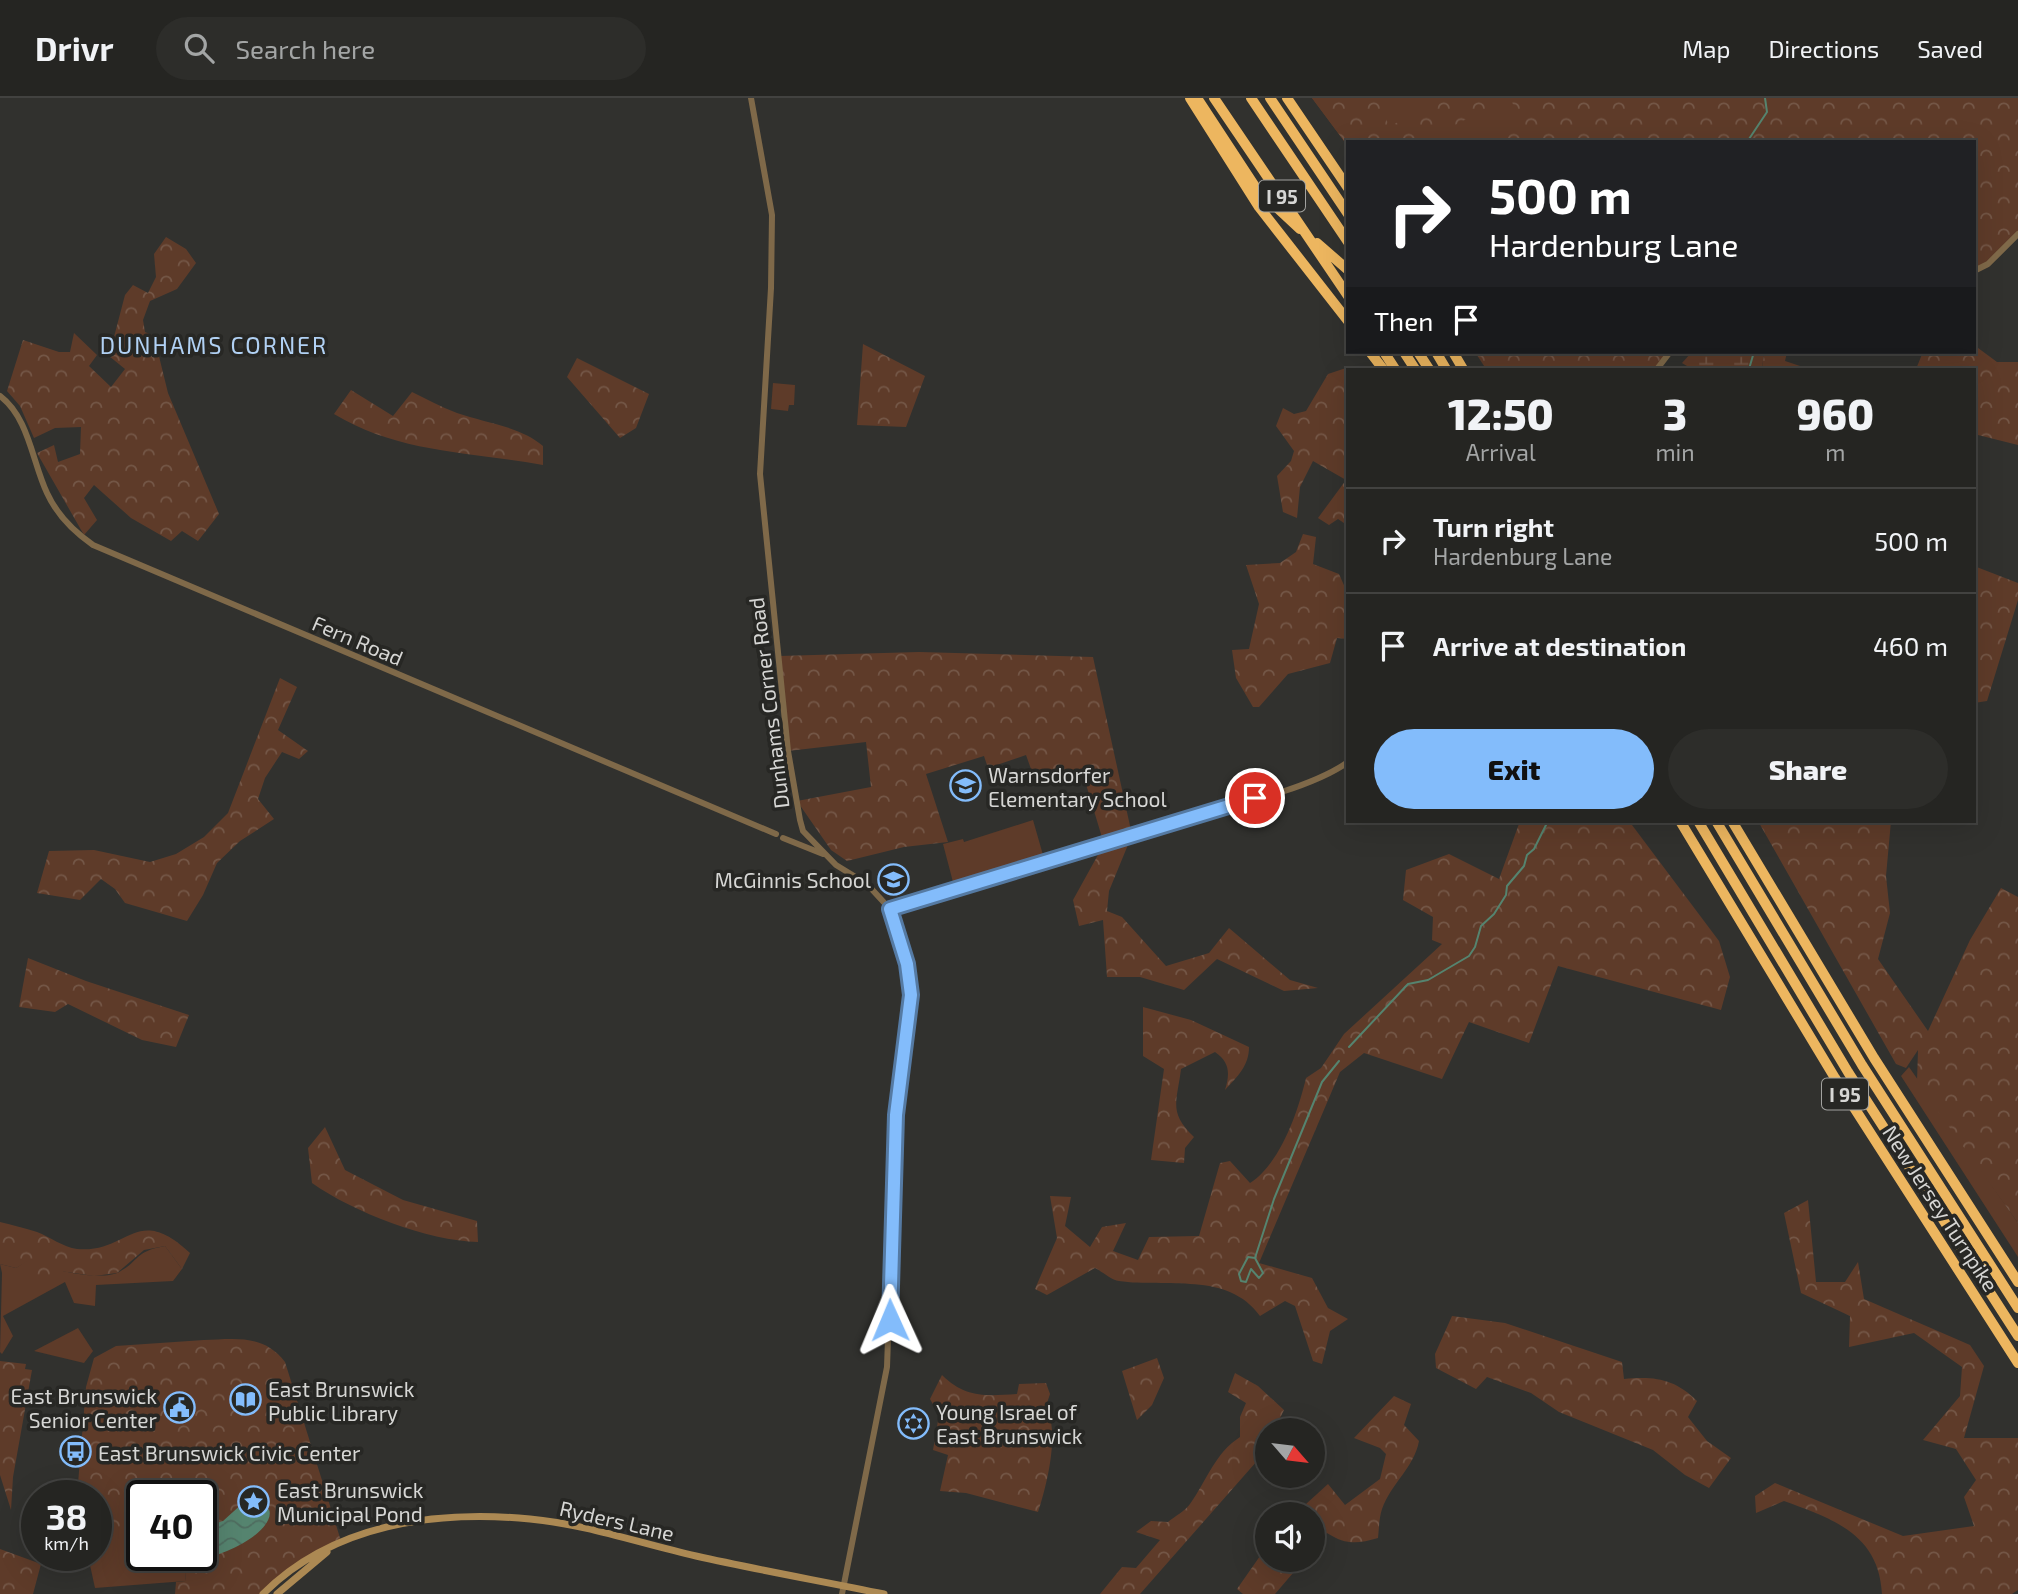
<!DOCTYPE html>
<html lang="en">
<head>
<meta charset="utf-8">
<style>
	:root { --surface:#252522; --page:#2d2d2a; --text:#f1f3f6; --muted:#a3a5a5; --line:#424240; --accent:#83bcfb }
	body { margin:0; font-family:"Exo 2",sans-serif; background:var(--page); color:var(--text); height:100vh; display:flex; flex-direction:column; font-size:26px; white-space:nowrap }
	* { box-sizing:border-box; margin:0 }
	p { font-size:23px; color:var(--muted) }
	.icon { flex:none; width:38px; height:38px; fill:none; stroke:currentColor; stroke-width:2; stroke-linecap:round; stroke-linejoin:round }
	.map { position:relative; flex:1; overflow:hidden }
	.details { position:absolute; left:1346px; top:270px; width:630px; height:455px; display:flex; flex-direction:column; background:var(--surface); border-radius:0px; box-shadow:0 7px 28px #0002,0 0 0 2px var(--line) }
	.details>* { flex:none }
	.banner { position:absolute; left:1346px; top:42px; width:630px; height:214px; border-radius:0px; box-shadow:0 7px 28px #0002,0 0 0 2px var(--line); background:#202124; color:#fff; overflow:hidden }
	.needle { width:46px; rotate:118deg }
	.controls { position:absolute; left:1255px; top:1320px; display:grid; gap:14px }
	.controls a { display:grid; place-items:center; width:70px; height:70px; border-radius:50%; background:var(--surface); box-shadow:0 7px 28px #0002,0 0 0 2px var(--line); font-size:35px }
	.speed { position:absolute; left:21px; top:1382px; display:flex; gap:14px; font-size:35px; font-weight:700; text-align:center }
	.speed>* { display:grid; place-content:center; width:91px; height:91px; border-radius:50%; background:var(--surface); box-shadow:0 7px 28px #0002,0 0 0 2px var(--line); line-height:1 }
	.speed small { font-size:18px; font-weight:400 }
	.speed .limit { border:4px solid #111; border-radius:10px; background:#fff; color:#111 }
	.pin { position:absolute; display:grid; place-items:center; width:60px; height:60px; color:#fff; margin:-30px; border:4px solid #fff; border-radius:50%; box-shadow:0 2px 7px #0007 }
	.me { position:absolute; width:77px; margin:-38px; rotate:359deg; stroke-linejoin:round; filter:drop-shadow(0 0 5px #0008) }
	.turn { display:flex; align-items:center; gap:24px; height:147px; padding:0 28px; font-size:32px }
	.turn .icon { width:91px; height:91px; stroke-width:2.5 }
	.turn b { display:block; font-size:49px; line-height:60px }
	.then { display:flex; align-items:center; height:66px; padding:0 28px; background:#0003; gap:14px; font-size:26px }
	.eta { display:flex; justify-content:space-evenly; align-items:center; height:119px; text-align:center }
	.eta b { font-size:42px; font-weight:800; line-height:49px }
	.button { display:flex; gap:14px; margin-top:auto; padding:14px 28px }
	.button a { flex:1; height:80px; border-radius:42px; background:var(--accent); color:#111; font-size:28px; font-weight:800; line-height:80px; text-align:center }
	.button a+a { background:var(--page); color:var(--text) }
	ul { padding:0; list-style:none }
	li { display:flex; align-items:center; gap:21px; height:105px; padding:0 28px; border-top:2px solid var(--line) }
	li div { flex:1 }
	li b { display:block; font-size:26px }
	li em { font-style:normal }
	header { display:flex; align-items:center; gap:42px; box-sizing:border-box; height:98px; padding:0 35px; background:var(--surface); border-bottom:2px solid var(--line) }
	header strong { font-size:33px }
	nav { display:flex; gap:38px; margin-inline-start:auto; font-size:24px }
	.search { width:490px; height:63px; background:var(--page); display:flex; align-items:center; gap:18px; box-sizing:border-box; padding:0 24px; border-radius:38px; color:var(--muted); font-size:26px }
	.map>svg:first-child { display:block }
	.grass { fill:#5e3b29 }
	.forest { fill:url(#forest-crowns) }
	.wetland { fill:url(#wetland-marsh) }
	.water { fill:url(#water-waves) }
	.lines { fill:none; stroke-linecap:round; stroke-linejoin:round }
	.stream { stroke:#55846f; stroke-width:2 }
	.tertiary { stroke:#7f6949; stroke-width:6 }
	.secondary { stroke:#ac8953; stroke-width:7 }
	.motorway { stroke:#edb65f; stroke-width:10 }
	.route-casing { stroke:#557aa3; stroke-width:18 }
	.route { stroke:#83bcfb; stroke-width:12 }
	.labels { text-anchor:middle; dominant-baseline:central; stroke-width:7; stroke-linejoin:round; paint-order:stroke }
	.shield { fill:#272724; stroke:#a2a29f; stroke-width:2 }
	.shield-label { font-size:19px; font-weight:bold; fill:#d6d6d4 }
	.street-label { font-size:21px; fill:#d6d6d4; stroke:#272724 }
	.poi-label { font-size:21px; fill:#d6d6d4; stroke:#272724; text-anchor:start }
	.neighbourhood-label { font-size:23px; letter-spacing:2px; fill:#b1d1f4; stroke:#272724 }
</style>
</head>
<body>
<header>
<strong>Drivr</strong>
<div class="search"><svg class="icon" aria-label="search" viewBox="0 0 24 24"><circle cx="10" cy="10" r="6"/><path d="M15 15l6 6"/></svg>Search here</div>
<nav><a>Map</a><a>Directions</a><a>Saved</a></nav>
</header>
<div class="map">
<svg width="2018" height="1496" viewBox="0 0 2018 1496">
	<defs>
		<pattern id="forest-crowns" width="20" height="18" patternUnits="userSpaceOnUse" patternTransform="scale(1.75)"><rect width="20" height="18" fill="#5e3b29"/><path d="M2 6a3 3 0 1 1 6 0M12 15a3 3 0 1 1 6 0" fill="none" stroke="#745747"/></pattern>
		<pattern id="wetland-marsh" width="20" height="14" patternUnits="userSpaceOnUse" patternTransform="scale(1.75)"><rect width="20" height="14" fill="#5e3b29"/><path d="M1 5h8M5 5V1M11 12h8M15 12V8" fill="none" stroke="#745747"/></pattern>
		<pattern id="water-waves" width="16" height="10" patternUnits="userSpaceOnUse" patternTransform="scale(1.75)"><rect width="16" height="10" fill="#55846f"/><path d="M0 5q4-4 8 0t8 0" fill="none" stroke="#4e6c5f"/></pattern>
	</defs>
	<rect width="100%" height="100%" fill="#31312e"/>
	<path class="grass" d="M1312,0H1717L1504,44H1348L1347,47Z
		M773,285L795,287L794,307H789L788,313L771,311Z
		M1033,722L1043,757L953,784L943,746L963,741L964,744Z
		M1909,969L2018,1125V1159L1901,978Z
		M165,1148L182,1171L173,1183L96,1187L95,1208L74,1205L65,1184L3,1218L13,1238L2,1256L0,1254L2,1175L0,1166L16,1170L28,1162C47,1171 100,1184 119,1174C141,1162 133,1154 165,1148Z
		M78,1230L93,1253L84,1265L34,1253Z
		M99,1402L103,1441L142,1440V1458H170L185,1474L186,1483L95,1490L88,1458H96V1403Z"/>
	<path class="forest" d="M1312,0H1379L1388,26L1403,24L1439,4L1436,0H1485V11L1424,44H1348L1347,47Z
		M1509,0H2018V136L1988,166L1974,173V44H1493L1521,18Z
		M166,139L186,151L196,165L177,191L150,203L143,222L145,234L154,238L168,295L219,416L198,443L182,433L171,443L131,420L94,387L84,400L97,422L84,437L37,355L54,347L58,364L80,356L81,329L55,330L34,340L20,308L7,293L23,242L59,254H70L74,235L97,257L89,268L111,289L125,271L109,258L125,197L133,187L148,195L156,179L154,156Z
		M863,246L925,278L906,329L857,327Z
		M1974,247L1997,264H2018V347L1974,336V271H1916L1923,254H1974Z
		M1475,254H1670L1657,271H1486Z
		M1764,254H1787L1785,263L1809,271H1762Z
		M577,260L649,296L636,330L620,340L567,279Z
		M1346,270L1347,427L1338,421L1329,427L1318,420L1346,382L1313,363L1300,389L1297,420L1283,414L1277,378L1291,363L1294,353L1276,328L1283,310L1294,316L1306,313L1328,276Z
		M351,292L393,318L412,294C427,301 441,309 457,315C485,325 520,328 543,348V367C471,354 398,355 334,316Z
		M1303,436L1316,439L1313,466L1339,476L1347,494V541L1337,540L1330,565L1288,576L1259,609H1253L1236,580L1232,552L1249,551L1259,506L1246,467L1280,465L1296,454Z
		M1974,468L2018,485V502L1987,603L1974,605Z
		M919,554L1093,559L1132,737L1109,793L1107,813L1122,819L1166,868L1209,855L1229,830L1290,882L1318,890L1284,893L1217,861L1184,892L1140,879H1107L1103,822L1079,828L1073,802L1104,746L1082,673L1036,685L1026,657L988,670L984,658L926,676L948,744L904,749L847,763L831,752L797,703L871,689L866,644L788,653L779,558Z
		M280,580L297,589L278,632L308,653L299,661L282,654L265,680L258,701L274,721L240,743L217,765L203,797L187,823L125,805L115,791L101,781L80,802L37,795L49,753L94,752L150,764L176,756L204,739L228,715Z
		M1520,723H1629L1719,843L1730,879L1721,912L1558,868L1529,945L1469,924L1442,981L1364,955L1340,974L1259,1165L1312,1180L1328,1210L1348,1221L1330,1233L1322,1266L1313,1263L1295,1208L1285,1203L1260,1218C1228,1173 1166,1190 1119,1183C1111,1182 1103,1174 1095,1170L1047,1197L1035,1191L1057,1140L1050,1098L1071,1099L1065,1128L1090,1149L1102,1129L1126,1125L1113,1153L1138,1162L1149,1139L1199,1138L1220,1065L1230,1063L1250,1085C1280,1066 1298,1014 1306,980L1321,970L1344,936L1442,846L1432,842L1433,819L1403,802L1406,772L1449,756L1499,781Z
		M1758,723H1891L1886,778L1890,815L1878,861L1928,933L1970,842L2001,790L2018,799V1125L1917,984L1918,952L1906,970L1896,966Z
		M28,860L86,883L189,917L176,949L142,942L68,906L55,914L19,909Z
		M1143,909L1191,922L1249,949C1249,968 1237,979 1225,992C1230,976 1230,964 1215,954L1181,971C1177,1004 1168,1014 1194,1039L1185,1050L1184,1065L1151,1062L1164,971L1143,958Z
		M325,1029L345,1072L403,1102L477,1123L478,1144C428,1143 353,1114 312,1085L308,1050Z
		M1808,1102L1816,1184H1845L1858,1164L1864,1201L1970,1247L1984,1268L1964,1340H2018V1492L2012,1496H1882C1879,1436 1833,1421 1784,1403L1756,1415L1755,1398L1775,1385L1903,1438L1974,1428L1964,1399L1976,1382L1956,1351L1923,1342L1960,1298L1962,1269L1914,1235L1849,1249L1850,1218L1801,1195L1784,1115Z
		M0,1124C12,1127 25,1130 37,1134C50,1139 63,1149 77,1151C128,1156 136,1104 190,1155L182,1171L165,1148L144,1152L117,1175L94,1178L60,1173L49,1184L34,1175L36,1167L28,1163L16,1170L0,1166Z
		M1452,1218L1505,1225L1622,1264L1624,1281C1655,1278 1675,1281 1697,1303L1688,1319L1707,1343L1731,1360L1709,1390L1685,1377L1653,1352L1559,1314L1531,1295L1487,1279L1476,1291L1436,1270L1435,1256Z
		M204,1242C235,1241 264,1236 285,1264L341,1443L300,1463L263,1496H175L176,1484L186,1483L185,1474L170,1458H201V1398H142V1440L103,1442L99,1403H96V1398H77L86,1289L94,1260L116,1248Z
		M1157,1260L1164,1280L1152,1307L1137,1322L1122,1273Z
		M0,1263L26,1266L25,1271L32,1272L13,1379L11,1412L0,1377Z
		M1235,1275L1258,1288L1284,1312L1274,1332H1267V1345L1257,1363L1140,1496H1100L1122,1469L1136,1470L1160,1442L1136,1434L1151,1423L1168,1424C1175,1418 1185,1413 1190,1406C1207,1382 1215,1355 1240,1339V1319L1246,1305L1228,1294Z
		M942,1277C965,1300 985,1298 1017,1296L1019,1286L1046,1285L1050,1296L1046,1308C1060,1334 1047,1387 1038,1414L966,1395L940,1393L948,1357L933,1352L939,1317L930,1301Z
		M1394,1298L1411,1306L1404,1327L1419,1343C1414,1370 1391,1385 1382,1411C1379,1420 1379,1431 1378,1440C1357,1446 1346,1447 1327,1435L1313,1452L1312,1416H1295L1328,1386L1345,1407L1380,1381L1386,1356L1380,1350L1354,1340Z
		M1267,1448V1461H1305L1275,1496H1243L1237,1491Z
		M0,1451L41,1466L33,1496H0Z"/>
	<path class="wetland" d="M1692,254H1764L1762,271H1692L1682,265Z"/>
	<path class="water" d="M244,1404H253L269,1411C278,1435 206,1469 189,1458H201V1430L223,1423Z"/>
	<g class="lines">
		<path class="stream" d="M1751,44L1749,41L1767,14L1765,0
			M1749,271L1754,254
			M1349,949L1408,886L1428,882L1469,858L1475,849L1481,828L1494,816L1506,797L1507,788L1524,768L1527,757L1534,751L1548,723
			M1248,1159L1255,1160L1263,1175L1259,1180L1251,1171L1246,1184L1241,1183L1239,1176Z
			M1255,1160L1274,1101L1322,984L1339,963"/>
		<path class="tertiary" d="M751,0L772,117L771,190L760,376L788,653L800,722L803,733L836,767L867,786L890,811L911,886L896,1017L887,1269L842,1496
			M1974,173L1988,166L2018,136
			M1657,271L1670,254
			M0,298C29,320 32,363 47,395C57,417 73,433 93,447L776,736
			M783,740L823,756
			M890,811C978,789 1063,755 1150,730C1204,714 1305,695 1348,664"/>
		<path class="secondary" d="M263,1496C333,1426 435,1412 530,1421C585,1426 642,1446 696,1458C758,1472 821,1483 884,1496
			M277,1496L327,1454"/>
		<path class="motorway" d="M1190,0L1259,109L1348,223
			M1197,0L1256,90L1300,131
			M1214,0L1348,198
			M1251,0L1348,144
			M1270,0L1348,116
			M1287,0L1348,90
			M1317,145L1348,172
			M1370,254L1383,271
			M1384,254L1395,271
			M1404,254L1415,271
			M1418,254L1429,271
			M1436,254L1446,271
			M1453,254L1463,271
			M1680,723L1835,980L2018,1265
			M1698,723L1848,974L2018,1238
			M1716,723L1862,967L2018,1210
			M1732,723L1874,960L2018,1184"/>
	</g>
	<g class="lines">
		<defs>
			<path id="route" d="M890,1222L896,1017L911,897L907,866L890,811L1255,700"/>
		</defs>
		<use href="#route" class="route-casing"/>
		<use href="#route" class="route"/>
	</g>
	<defs>
		<symbol id="school-ring" viewBox="-11 -11 22 22"><circle r="9.5" fill="#272724" stroke="#83bcfb" stroke-width="1.5"/><path d="M0-5L7-2L0 1L-7-2ZM-4 1L0 2.5L4 1V4Q0 6-4 4Z" fill="#83bcfb"/></symbol>
		<symbol id="library-ring" viewBox="-11 -11 22 22"><circle r="9.5" fill="#272724" stroke="#83bcfb" stroke-width="1.5"/><path d="M-6-4Q-3-5.5-.7-3.5V5Q-3 3-6 4ZM6-4Q3-5.5 .7-3.5V5Q3 3 6 4Z" fill="#83bcfb"/></symbol>
		<symbol id="civic-ring" viewBox="-11 -11 22 22"><circle r="9.5" fill="#272724" stroke="#83bcfb" stroke-width="1.5"/><path d="M-.6-6.5H3V-4.5H.6V-3L4-1V1h2V6H-6V1h2V-1L-.6-3ZM-1.2 2.5V6h2.4V2.5Z" fill="#83bcfb"/></symbol>
		<symbol id="synagogue-ring" viewBox="-11 -11 22 22"><circle r="9.5" fill="#272724" stroke="#83bcfb" stroke-width="1.5"/><path d="M0-6.5L5.6 3.2H-5.6ZM0 6.5L5.6-3.2H-5.6Z" fill="#83bcfb"/></symbol>
		<symbol id="bus-ring" viewBox="-11 -11 22 22"><circle r="9.5" fill="#272724" stroke="#83bcfb" stroke-width="1.5"/><path d="M-5-6H5V4H4V6H2V4H-2V6H-4V4H-5ZM-3.5-4V0h7V-4ZM-3.5 1.2v1.5H-2V1.2ZM2 1.2v1.5H3.5V1.2Z" fill="#83bcfb"/></symbol>
		<symbol id="sight-ring" viewBox="-11 -11 22 22"><circle r="9.5" fill="#272724" stroke="#83bcfb" stroke-width="1.5"/><path d="M0-6L1.8-2.2L6-1.7L2.9 1.2L3.7 5.4L0 3.3L-3.7 5.4L-2.9 1.2L-6-1.7L-1.8-2.2Z" fill="#83bcfb"/></symbol>
	</defs>
	<g fill-rule="evenodd">
		<use href="#school-ring" x="948" y="670" width="35" height="35"/>
		<use href="#school-ring" x="876" y="764" width="35" height="35"/>
		<use href="#library-ring" x="228" y="1284" width="35" height="35"/>
		<use href="#civic-ring" x="162" y="1292" width="35" height="35"/>
		<use href="#synagogue-ring" x="896" y="1308" width="35" height="35"/>
		<use href="#bus-ring" x="58" y="1336" width="35" height="35"/>
		<use href="#sight-ring" x="236" y="1386" width="35" height="35"/>
	</g>
	<g class="labels">
		<g class="shield">
			<rect x="1259" y="82.5" width="46" height="31" rx="5"/>
			<rect x="1822" y="980.5" width="46" height="31" rx="5"/>
		</g>
		<g class="shield-label">
			<text x="1282" y="98">I 95</text>
			<text x="1845" y="996">I 95</text>
		</g>
		<g class="street-label">
			<text transform="translate(358 542) rotate(23)">Fern Road</text>
			<text transform="translate(768 605) rotate(-97)">Dunhams Corner Road</text>
			<text transform="translate(1941 1110) rotate(57)">New Jersey Turnpike</text>
			<text transform="translate(617 1422) rotate(13)">Ryders Lane</text>
		</g>
		<g class="poi-label">
			<text x="988" y="676">Warnsdorfer<tspan x="988" dy="24">Elementary School</tspan></text>
			<text x="871" y="781" text-anchor="end">McGinnis School</text>
			<text x="268" y="1290">East Brunswick<tspan x="268" dy="24">Public Library</tspan></text>
			<text x="157" y="1297" text-anchor="end">East Brunswick<tspan x="157" dy="24">Senior Center</tspan></text>
			<text x="936" y="1313">Young Israel of<tspan x="936" dy="24">East Brunswick</tspan></text>
			<text x="98" y="1354">East Brunswick Civic Center</text>
			<text x="277" y="1391">East Brunswick<tspan x="277" dy="24">Municipal Pond</tspan></text>
		</g>
		<g class="neighbourhood-label">
			<text x="214" y="247">DUNHAMS CORNER</text>
		</g>
	</g>
</svg>
<div class="controls">
<a><svg class="needle" viewBox="-14 -14 28 28"><path d="M0-13l5 13h-10z" fill="#e53935"/><path d="M0 13l5-13h-10z" fill="#a3a5a5"/></svg></a>
<a><svg class="icon" aria-label="sound" viewBox="0 0 24 24"><path d="M4 9h4l5-4v14l-5-4H4zM17 9q2 3 0 6"/></svg></a>
</div>
<div class="speed"><div>38<small>km/h</small></div><div class="limit">40</div></div>
<div class="pin" style="left:1255px;top:700px;background:#d93025"><svg class="icon" aria-label="arrive" viewBox="0 0 24 24"><path d="M6 21V4h12l-3 4 3 4H6"/></svg></div>
<svg class="me" style="left:890px;top:1222px" viewBox="-20 -20 40 40"><path d="M0-17L14 15 0 8-14 15z" fill="#83bcfb" stroke="#fff" stroke-width="4"/></svg>
<div class="banner">
<div class="turn"><svg class="icon" aria-label="right" viewBox="0 0 24 24"><path d="M7 20v-9h11M14 6l5 5-5 5"/></svg><div><b>500 m</b>Hardenburg Lane</div></div>
<div class="then">Then<svg class="icon" aria-label="arrive" viewBox="0 0 24 24"><path d="M6 21V4h12l-3 4 3 4H6"/></svg></div>
</div>
<section class="details">
<div class="eta">
<div><b>12:50</b><p>Arrival</p></div>
<div><b>3</b><p>min</p></div>
<div><b>960</b><p>m</p></div>
</div>
<ul>
<li><svg class="icon" aria-label="right" viewBox="0 0 24 24"><path d="M7 20v-9h11M14 6l5 5-5 5"/></svg><div><b>Turn right</b><p>Hardenburg Lane</p></div><em>500 m</em></li>
<li><svg class="icon" aria-label="arrive" viewBox="0 0 24 24"><path d="M6 21V4h12l-3 4 3 4H6"/></svg><div><b>Arrive at destination</b></div><em>460 m</em></li>
</ul>
<div class="button"><a>Exit</a><a>Share</a></div>
</section>
</div>
</body>
</html>
